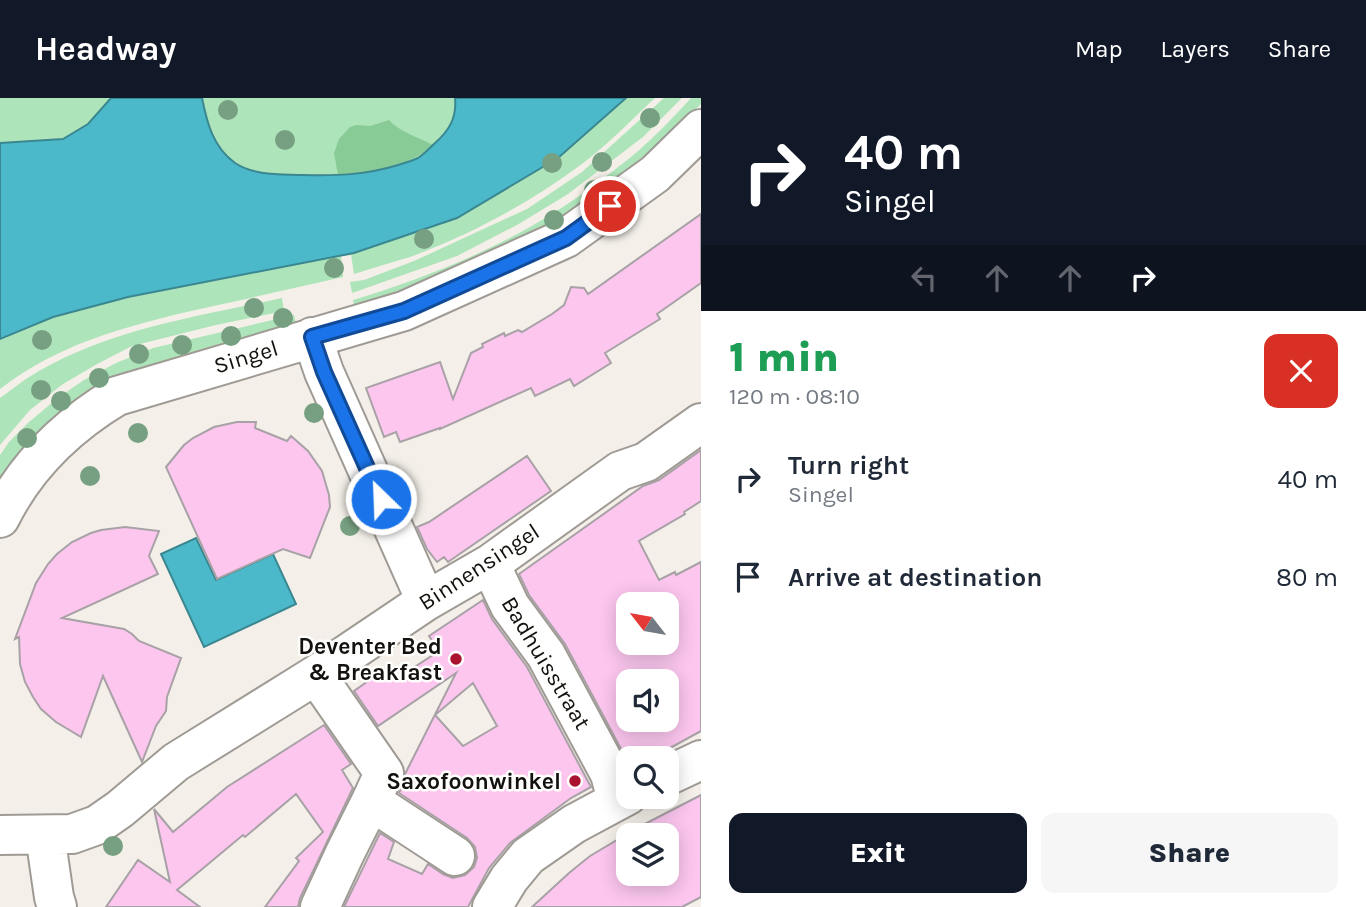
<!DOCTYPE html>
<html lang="en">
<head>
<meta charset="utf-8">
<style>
	:root { --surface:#fff; --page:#f6f6f7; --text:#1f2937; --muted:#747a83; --accent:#111827 }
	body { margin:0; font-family:Karla,sans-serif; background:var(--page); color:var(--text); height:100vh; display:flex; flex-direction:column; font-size:26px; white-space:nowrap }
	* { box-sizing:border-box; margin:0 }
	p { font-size:23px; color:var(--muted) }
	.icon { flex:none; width:38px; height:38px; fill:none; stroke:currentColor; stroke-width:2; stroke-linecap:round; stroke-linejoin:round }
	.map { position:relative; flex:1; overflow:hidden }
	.sheet { display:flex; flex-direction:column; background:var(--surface); width:665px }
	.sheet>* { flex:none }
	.top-card { background:#111827; color:#fff; overflow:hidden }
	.needle { width:46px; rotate:301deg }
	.controls { position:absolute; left:616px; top:494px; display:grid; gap:14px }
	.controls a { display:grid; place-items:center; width:63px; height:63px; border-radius:14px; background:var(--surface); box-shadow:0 4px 18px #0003; font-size:35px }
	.pin { position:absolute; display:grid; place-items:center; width:60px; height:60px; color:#fff; margin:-30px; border:4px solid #fff; border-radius:50%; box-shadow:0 2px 7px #0007 }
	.me { position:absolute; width:77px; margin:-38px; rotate:336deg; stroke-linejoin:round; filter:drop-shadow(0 0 5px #0008) }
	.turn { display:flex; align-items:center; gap:24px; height:147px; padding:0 28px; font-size:32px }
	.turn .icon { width:91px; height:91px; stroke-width:2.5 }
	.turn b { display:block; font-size:49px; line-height:60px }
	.lanes { display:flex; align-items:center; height:66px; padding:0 28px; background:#0003; justify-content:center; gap:35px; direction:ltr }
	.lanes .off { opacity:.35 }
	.round { display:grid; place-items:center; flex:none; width:74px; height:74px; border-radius:14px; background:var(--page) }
	.overview { display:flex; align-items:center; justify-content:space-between; height:119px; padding:0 28px }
	h1 { font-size:42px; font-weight:800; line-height:52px; color:#1e9e55 }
	.action { display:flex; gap:14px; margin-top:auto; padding:14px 28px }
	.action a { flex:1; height:80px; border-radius:14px; background:var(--accent); color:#fff; font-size:28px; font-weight:800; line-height:80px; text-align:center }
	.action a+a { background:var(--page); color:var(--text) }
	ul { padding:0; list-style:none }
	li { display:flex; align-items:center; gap:21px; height:98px; padding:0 28px }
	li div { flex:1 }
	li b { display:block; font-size:26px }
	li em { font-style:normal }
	header { display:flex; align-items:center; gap:42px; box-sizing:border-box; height:98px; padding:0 35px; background:var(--accent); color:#fff }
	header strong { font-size:33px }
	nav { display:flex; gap:38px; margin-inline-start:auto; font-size:24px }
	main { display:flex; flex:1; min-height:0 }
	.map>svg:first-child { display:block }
	.green { fill:#aee4b9 }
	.forest { fill:#88cb97 }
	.water { fill:#4bb9c9; stroke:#3a8791; stroke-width:2 }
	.building { fill:#fcc6ef; stroke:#a8a1a6; stroke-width:2; fill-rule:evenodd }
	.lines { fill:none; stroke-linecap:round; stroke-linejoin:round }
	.minor-casing { stroke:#9f9b94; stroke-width:42 }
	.minor { stroke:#fff; stroke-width:38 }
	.tree { fill:#779f81 }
	.route-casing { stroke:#114b97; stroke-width:18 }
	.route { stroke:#1a73e8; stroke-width:12 }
	.poi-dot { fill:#aa132f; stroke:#fefefc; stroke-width:2.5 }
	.labels { text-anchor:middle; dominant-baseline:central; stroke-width:5; stroke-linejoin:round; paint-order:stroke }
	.street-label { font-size:23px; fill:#13110f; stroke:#fefefc }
	.poi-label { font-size:23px; font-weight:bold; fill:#13110f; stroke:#fefefc; text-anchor:end }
</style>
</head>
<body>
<header>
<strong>Headway</strong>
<nav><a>Map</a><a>Layers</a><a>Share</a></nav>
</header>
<main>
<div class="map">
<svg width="701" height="809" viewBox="0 0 701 809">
	<rect width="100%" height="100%" fill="#f4f0e9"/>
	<path class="green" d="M0,0H655C629,24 604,51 575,71C526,107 467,138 410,159C391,165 372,170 354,176L351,157L341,158L343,179C302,188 260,198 218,207C141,224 63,242 0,291Z
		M664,0H682L643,39L568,96L517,127L457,158L352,195L350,184L364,182L414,163L527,111L582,74Z
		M691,0H701V6L665,42L608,91L570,120L355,213L353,202C413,184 475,160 530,129C562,111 593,89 622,66C647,47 670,23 691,0Z
		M282,200L284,213L216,227L132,248L99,265L63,286L30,312L0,347V300C9,294 17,287 26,281C102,232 195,219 282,200Z
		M294,217L297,229L151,267L113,285L0,392V357L9,344L29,324L59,299L84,282L116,265L153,250Z"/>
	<path class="forest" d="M389,22C398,33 420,40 433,47C408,69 372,77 338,77L334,55L339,41L350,29L356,27L370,28Z"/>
	<path class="water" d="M111,0H202C207,25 213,49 235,65C255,78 280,76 303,77C335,78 366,77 398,67C405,65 412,63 418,60C424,56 429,51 434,46C449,33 457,20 455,0H626L558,60L457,120L354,155L128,199L53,219L0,241V45L63,41L88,26Z
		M196,440L216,482L273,456L296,506L204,549L161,456Z"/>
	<path class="building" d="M701,116V185L657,216L660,221L605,255L611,265L574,288L570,281L535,298L531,290L440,331V330L400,344L396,334L384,339L366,290L440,264L453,301L471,255L483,249L482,246L504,235L505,238L518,232L522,234L552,216L564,207L571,189L584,190L588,196Z
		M237,324H256L255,330L287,343L291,338L299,345L308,353L322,373L329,397L330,409L310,460L283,451L217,481L166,369L184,347L193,340L214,329Z
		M701,352V403L684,414L685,416L639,443L659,482L675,474L676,477L701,464V633L652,660H628V664L565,546L529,497L519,476L643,388L659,382ZM628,506H667V544H628ZM628,583H667V621H628Z
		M527,358L551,393L448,464L444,459L437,464L427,451L417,429L429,424Z
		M125,429L159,433L149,458L158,476L62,520L124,531L132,536L139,543L181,560L167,599L166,613L156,628L142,664L103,578L81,639L56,624L41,611L33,599L25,584L20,566L19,539L15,541L36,485L48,466L57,456L72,444L91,435L101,432Z
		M483,502L492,521L527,569L591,689L571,700L510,745L489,770L468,809H344L380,735L394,744L388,761L422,776L428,766L443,776L453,780L465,777L474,769L477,760L475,749L467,740L399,695L404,684L405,676L456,575L378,628L354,593L388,569L396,581L439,553L429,538ZM473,585L497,628L463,648L435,617Z
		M324,627L351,666L342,672L353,690L300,800L298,809H265L299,763L296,760L323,734L296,696L245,739L243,737L177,792L200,809H106L138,762L170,784L154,711L173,734L227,689Z
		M701,697V799L682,809H532L569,775L590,758L639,729ZM628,737H667V775H628Z"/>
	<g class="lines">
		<defs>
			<path id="minor" d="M312,239L324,274L426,503
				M0,420C26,367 67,328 117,298L404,213L566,140L655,76L701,31
				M490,466L510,508L546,557L610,676L617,702
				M316,577L384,675L371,703L345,755L320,809
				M667,678L701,662
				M371,703L455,758
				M0,737L72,736L97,727L120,711L176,664L316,577L426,503L490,466L620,373L646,364L701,325
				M45,737L54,799L57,809
				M492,809L509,781L528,758L574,726L628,697"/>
		</defs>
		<use href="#minor" class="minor-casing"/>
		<use href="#minor" class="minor"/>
	</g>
	<g class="tree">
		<circle cx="228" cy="12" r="10"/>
		<circle cx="650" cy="20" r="10"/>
		<circle cx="285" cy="42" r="10"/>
		<circle cx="602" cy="64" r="10"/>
		<circle cx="552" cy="65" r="10"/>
		<circle cx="594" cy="92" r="10"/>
		<circle cx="554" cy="122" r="10"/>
		<circle cx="424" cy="141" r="10"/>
		<circle cx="334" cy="170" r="10"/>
		<circle cx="254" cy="210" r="10"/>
		<circle cx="283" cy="220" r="10"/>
		<circle cx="231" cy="238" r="10"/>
		<circle cx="42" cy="242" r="10"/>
		<circle cx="182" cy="247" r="10"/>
		<circle cx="139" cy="256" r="10"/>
		<circle cx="99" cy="280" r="10"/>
		<circle cx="41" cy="292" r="10"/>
		<circle cx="61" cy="303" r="10"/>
		<circle cx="314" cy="315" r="10"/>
		<circle cx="138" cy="335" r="10"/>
		<circle cx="27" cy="340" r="10"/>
		<circle cx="90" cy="378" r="10"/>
		<circle cx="350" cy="428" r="10"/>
		<circle cx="113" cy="748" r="10"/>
	</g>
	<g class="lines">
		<defs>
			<path id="route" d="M381,401L324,274L312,239L404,213L566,140L610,108"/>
		</defs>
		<use href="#route" class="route-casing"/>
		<use href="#route" class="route"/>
	</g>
	<g class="poi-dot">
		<circle cx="456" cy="561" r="7"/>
		<circle cx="575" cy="683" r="7"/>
	</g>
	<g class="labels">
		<g class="street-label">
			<text transform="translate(246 259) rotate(-17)">Singel</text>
			<text transform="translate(479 469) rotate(-33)">Binnensingel</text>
			<text transform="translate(546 565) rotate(59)">Badhuisstraat</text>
		</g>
		<g class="poi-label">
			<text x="442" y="548">Deventer Bed<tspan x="442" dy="26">&amp; Breakfast</tspan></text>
			<text x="561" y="683">Saxofoonwinkel</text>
		</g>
	</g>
</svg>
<div class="controls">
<a><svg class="needle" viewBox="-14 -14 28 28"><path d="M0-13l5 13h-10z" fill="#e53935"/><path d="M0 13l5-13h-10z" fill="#747a83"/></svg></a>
<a><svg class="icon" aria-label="sound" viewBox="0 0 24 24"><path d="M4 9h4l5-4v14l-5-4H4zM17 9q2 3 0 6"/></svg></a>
<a><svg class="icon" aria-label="search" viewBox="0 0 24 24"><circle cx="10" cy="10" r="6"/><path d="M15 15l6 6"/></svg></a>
<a><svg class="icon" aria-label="layers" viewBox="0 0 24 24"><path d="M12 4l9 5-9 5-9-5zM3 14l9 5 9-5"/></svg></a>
</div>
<div class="pin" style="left:610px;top:108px;background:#d93025"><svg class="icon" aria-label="arrive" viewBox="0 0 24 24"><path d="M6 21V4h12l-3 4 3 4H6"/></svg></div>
<svg class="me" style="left:381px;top:401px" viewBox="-20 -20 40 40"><circle r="17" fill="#1a73e8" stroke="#fff" stroke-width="3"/><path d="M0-11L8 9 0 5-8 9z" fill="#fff"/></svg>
</div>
<section class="sheet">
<div class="top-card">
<div class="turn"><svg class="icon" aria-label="right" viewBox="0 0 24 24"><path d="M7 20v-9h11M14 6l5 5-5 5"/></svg><div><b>40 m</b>Singel</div></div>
<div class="lanes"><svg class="icon off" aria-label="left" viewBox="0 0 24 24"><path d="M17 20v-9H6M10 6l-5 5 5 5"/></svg><svg class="icon off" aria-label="ahead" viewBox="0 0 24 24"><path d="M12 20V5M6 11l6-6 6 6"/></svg><svg class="icon off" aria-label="ahead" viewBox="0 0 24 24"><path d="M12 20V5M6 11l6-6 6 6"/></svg><svg class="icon" aria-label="right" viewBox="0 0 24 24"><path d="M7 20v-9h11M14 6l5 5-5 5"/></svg></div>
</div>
<div class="overview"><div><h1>1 min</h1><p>120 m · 08:10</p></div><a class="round" style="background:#d93025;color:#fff"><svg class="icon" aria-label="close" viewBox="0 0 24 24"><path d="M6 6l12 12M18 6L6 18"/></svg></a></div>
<ul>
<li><svg class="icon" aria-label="right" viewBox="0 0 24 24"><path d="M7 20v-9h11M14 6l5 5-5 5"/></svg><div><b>Turn right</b><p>Singel</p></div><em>40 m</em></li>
<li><svg class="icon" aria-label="arrive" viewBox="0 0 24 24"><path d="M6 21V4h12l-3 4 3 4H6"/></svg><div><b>Arrive at destination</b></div><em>80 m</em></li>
</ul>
<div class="action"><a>Exit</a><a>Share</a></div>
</section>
</main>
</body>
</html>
